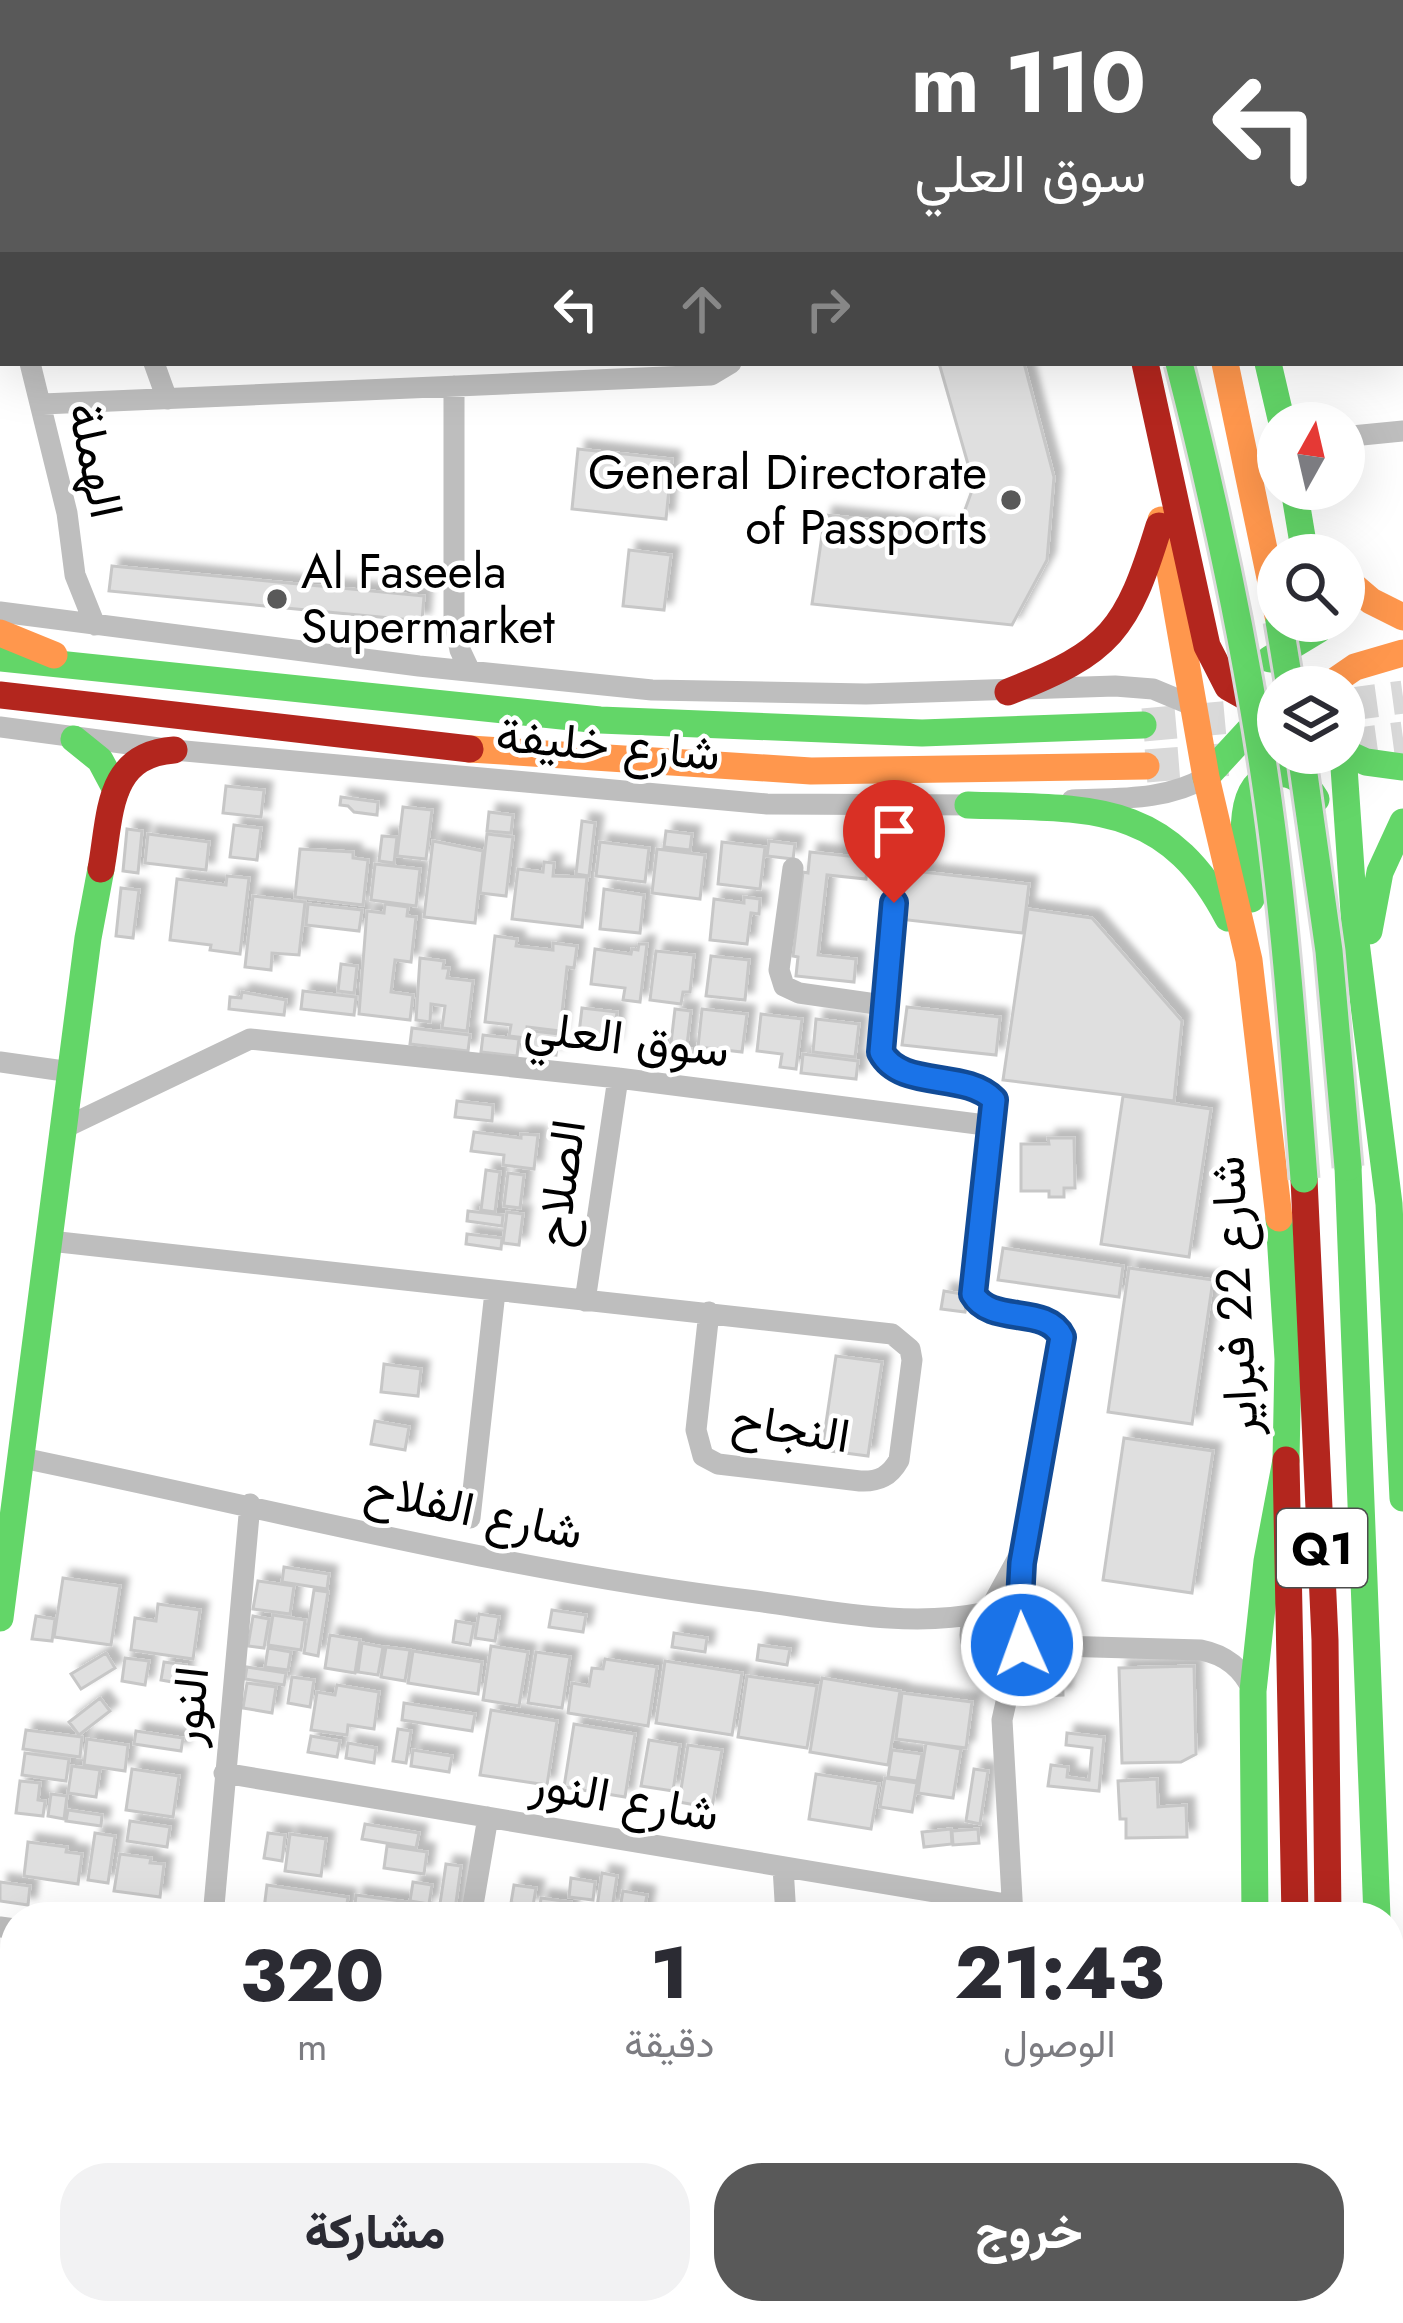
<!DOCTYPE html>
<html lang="ar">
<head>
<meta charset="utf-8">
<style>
	:root { --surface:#fff; --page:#f2f2f3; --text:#2b2b33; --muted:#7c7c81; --accent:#595959 }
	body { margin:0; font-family:Jost,Vazirmatn,sans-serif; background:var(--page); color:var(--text); direction:rtl; height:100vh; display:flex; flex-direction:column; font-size:45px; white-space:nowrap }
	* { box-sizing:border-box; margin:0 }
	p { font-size:39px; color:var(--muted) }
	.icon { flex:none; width:66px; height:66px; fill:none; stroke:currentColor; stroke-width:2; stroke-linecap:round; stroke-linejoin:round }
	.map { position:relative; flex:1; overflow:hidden; direction:ltr }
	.side { position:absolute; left:0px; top:1902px; width:1404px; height:423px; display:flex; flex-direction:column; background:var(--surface); border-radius:48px 48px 0 0; box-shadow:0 12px 48px #0002; direction:rtl }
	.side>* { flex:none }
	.guide { position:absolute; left:0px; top:0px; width:1404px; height:366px; box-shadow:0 12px 48px #0002; direction:rtl; background:#595959; color:#fff; overflow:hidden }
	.needle { width:78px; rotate:8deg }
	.controls { position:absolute; left:1257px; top:402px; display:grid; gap:24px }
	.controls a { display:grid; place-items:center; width:108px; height:108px; border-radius:50%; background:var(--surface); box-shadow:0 12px 48px #0002; font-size:60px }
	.pin { position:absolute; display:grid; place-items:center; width:102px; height:102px; color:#fff; margin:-123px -51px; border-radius:50% 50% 50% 0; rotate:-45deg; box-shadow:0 0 12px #0007 }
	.pin .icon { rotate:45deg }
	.me { position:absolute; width:132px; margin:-66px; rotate:358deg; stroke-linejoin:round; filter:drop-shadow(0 0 9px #0008) }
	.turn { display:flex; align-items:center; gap:42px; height:252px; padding:0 60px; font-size:54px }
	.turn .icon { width:156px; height:156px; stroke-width:2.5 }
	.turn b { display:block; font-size:84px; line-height:102px }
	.lanes { display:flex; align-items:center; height:114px; padding:0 60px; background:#0003; justify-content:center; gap:60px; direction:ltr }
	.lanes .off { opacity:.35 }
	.eta { display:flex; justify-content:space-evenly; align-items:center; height:204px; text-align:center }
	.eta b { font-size:72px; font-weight:800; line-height:84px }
	.primary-button { display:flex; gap:24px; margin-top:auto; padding:24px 60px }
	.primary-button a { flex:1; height:138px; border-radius:48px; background:var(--accent); color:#fff; font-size:48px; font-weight:800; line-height:138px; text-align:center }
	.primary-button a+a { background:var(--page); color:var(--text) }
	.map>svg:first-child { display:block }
	.building { fill:#dfdfdf; stroke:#c7c7c7; stroke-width:3; filter:url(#shadow) }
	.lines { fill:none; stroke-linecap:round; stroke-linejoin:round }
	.primary-tunnel { stroke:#d9d9d9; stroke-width:33; stroke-dasharray:33 16; stroke-linecap:butt }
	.street { stroke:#bebebe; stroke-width:21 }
	.fast { stroke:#63d668; stroke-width:27 }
	.slow { stroke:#ff974d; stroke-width:27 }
	.jam { stroke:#b3261e; stroke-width:27 }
	.fast-bridge-casing { stroke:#dbdbdb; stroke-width:33; stroke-linecap:butt }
	.fast-bridge { stroke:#63d668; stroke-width:27 }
	.route-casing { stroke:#114b97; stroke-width:30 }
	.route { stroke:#1a73e8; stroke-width:21 }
	.poi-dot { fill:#595959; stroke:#fff; stroke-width:4.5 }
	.labels { text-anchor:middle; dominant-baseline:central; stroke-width:9; stroke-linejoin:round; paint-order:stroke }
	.shield { fill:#fff; stroke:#4c4c4c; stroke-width:3 }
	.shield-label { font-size:45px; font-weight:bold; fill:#000 }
	.street-label { font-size:48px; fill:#000; stroke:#fff }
	.poi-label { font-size:48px; fill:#000; stroke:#fff; text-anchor:end }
</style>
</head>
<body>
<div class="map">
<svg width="1403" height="2323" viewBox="0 0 1403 2323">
	<defs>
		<filter id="shadow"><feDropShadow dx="8" dy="-8" stdDeviation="3" flood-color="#0004"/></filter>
	</defs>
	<rect width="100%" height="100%" fill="#fff"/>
	<path class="building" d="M939,363H1024L1054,477L1047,560L1012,625L812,604L825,515L958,529L974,485Z
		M578,449L672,459L666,519L572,509Z
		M629,550L671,555L664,610L623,606Z
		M112,566L424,596L422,621L109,591Z
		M226,786L264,790L261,817L223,813Z
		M341,797L378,802L377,815L354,812L348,806L340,805Z
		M403,807L432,810L426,859L397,856Z
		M489,812L513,815L511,833L487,831Z
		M582,821L595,823L589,876L576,874Z
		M234,825L261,828L257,860L230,857Z
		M127,829L142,831L138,873L123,871Z
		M666,831L692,834L690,850L664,847Z
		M148,834L209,842L206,870L145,863Z
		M487,834L513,837L506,896L480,893Z
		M382,836L397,837L394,863L379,861Z
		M433,841L483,851L475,923L424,917Z
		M769,841L795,844L793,859L767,856Z
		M600,842L649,848L645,882L596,876Z
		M722,842L765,847L760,889L718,884Z
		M300,849L353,852V858L368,860L363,905L295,897Z
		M657,849L705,855L700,899L652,893Z
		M810,852L868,858L866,879L827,875L818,955L856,959L854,982L796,976L798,957L793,956L803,872L808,873Z
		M544,862L554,863L553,876L587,877L582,927L512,919L518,869L543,872Z
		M375,864L420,869L416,906L371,900Z
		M905,870L1029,884L1023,933L899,919Z
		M227,876L249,878L240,954L210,950L211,945L170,940L177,879L226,885Z
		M121,888L139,890L133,938L116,936Z
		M604,889L644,895L640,933L600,929Z
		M253,896L305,902L299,955L272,953L271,970L245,967Z
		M744,897L760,899L759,914L751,913L747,944L710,940L714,899L744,903Z
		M308,904L362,910L359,931L306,925Z
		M385,904L408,907L407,916L416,917L411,962L395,960L391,992L413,995L410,1020L359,1014L367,911L384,913Z
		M1028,909L1092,918L1182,1021L1174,1101L1003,1080Z
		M495,936L517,939L516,946L553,950V943L577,946L574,968L567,967L560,1031L527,1027L526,1038L509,1036L511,1025L485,1022Z
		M639,944H647L640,1002L623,1000L625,988L591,984L595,949L631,954L632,949L638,950Z
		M656,951L694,955L690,992H683L681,1004L650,1000Z
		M711,956L749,960L745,1000L706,996Z
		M420,958L444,961L443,968H449L447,978L473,981L467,1031L442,1028L445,1006L431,1004L430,1022L416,1020Z
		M341,964L357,966L354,993L338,991Z
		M303,991L356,997L354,1015L301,1009Z
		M242,992L286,1000L284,1015L229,1009L230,997L241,998Z
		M907,1007L1000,1017L996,1055L902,1045Z
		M582,1008L617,1012L613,1046L578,1042Z
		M675,1009L691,1011L687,1045L671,1043Z
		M702,1009L747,1014L742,1052L698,1047Z
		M761,1014L802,1019L796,1069L780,1067L782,1054L757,1051Z
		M816,1019L859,1024L855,1057L813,1052Z
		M412,1028L470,1035L468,1051L410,1044Z
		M533,1031L559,1034L556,1055L531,1052Z
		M483,1035L519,1039L517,1056L481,1052Z
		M659,1045L691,1049L689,1061L658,1058Z
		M803,1054L858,1061L856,1079L801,1073Z
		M1123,1096L1211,1109L1189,1257L1101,1244Z
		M457,1101L493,1105L492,1121L455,1117Z
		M474,1132L521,1138V1134L538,1135L534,1169L503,1165L504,1155L471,1151Z
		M1048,1138H1074L1075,1188H1064V1197H1049V1191H1021V1144H1049Z
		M486,1170L500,1172L495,1212L481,1210Z
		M508,1173L524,1175L520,1208L504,1206Z
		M468,1211L503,1215L502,1226L467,1221Z
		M507,1212L523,1214L519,1245L503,1243Z
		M467,1234L502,1238L501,1249L466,1244Z
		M1003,1248L1123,1266L1119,1297L998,1280Z
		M1129,1268L1213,1280L1192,1424L1108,1412Z
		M944,1291L968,1295L965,1312L941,1309Z
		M836,1356L882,1362L868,1456L822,1450Z
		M384,1364L421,1369L418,1396L381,1392Z
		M375,1421L409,1427L405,1450L371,1444Z
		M1124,1438L1213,1451L1192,1593L1103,1580Z
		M284,1567L329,1574L327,1589L282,1582Z
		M63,1578L120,1586L111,1645L54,1637Z
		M258,1581L294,1586L290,1614L253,1609Z
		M314,1590L328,1592L318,1656L304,1653Z
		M158,1604L200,1610L193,1659L131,1650L135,1618L156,1621Z
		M552,1610L586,1615L583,1632L549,1627Z
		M479,1614L499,1617L495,1641L475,1638Z
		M273,1615L305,1620L301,1650L268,1645Z
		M36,1616L55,1619L52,1641L32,1639Z
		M253,1616L269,1619L264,1648L248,1646Z
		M456,1621L474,1624L470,1645L453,1642Z
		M674,1633L707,1638L705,1652L672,1647Z
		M330,1635L360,1640L355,1673L325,1668Z
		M362,1643L383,1647L378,1675L358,1672Z
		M759,1645L790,1649L787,1665L757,1660Z
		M491,1646L528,1652L519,1706L483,1700Z
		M386,1647L410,1650L405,1681L381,1677Z
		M268,1648L291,1652L288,1670L265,1667Z
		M413,1651L482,1662L478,1694L408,1683Z
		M536,1652L570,1657L562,1708L528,1703Z
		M106,1653L115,1668L81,1689L71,1674Z
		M125,1658L149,1661L145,1685L122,1681Z
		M605,1659L657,1667L648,1726L568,1713L572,1683L589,1686L592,1668L603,1669Z
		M665,1661L742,1673L732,1735L656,1723Z
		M164,1662L186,1665L183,1684L161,1680Z
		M1194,1666L1196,1754L1181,1762L1122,1763L1119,1668Z
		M247,1667L286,1673L284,1685L245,1679Z
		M747,1676L817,1686L807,1748L738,1737Z
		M1063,1676V1695L1036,1696V1677Z
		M292,1677L314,1680L310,1707L288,1703Z
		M822,1678L900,1691L888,1765L810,1752Z
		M247,1683L276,1687L272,1713L243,1708Z
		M337,1685L379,1692L374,1729L348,1725L347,1735L311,1730L317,1692L335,1695Z
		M902,1693L972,1702L966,1748L896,1739Z
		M100,1698L110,1711L79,1735L69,1722Z
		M404,1703L475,1714L472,1731L402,1720Z
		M491,1710L557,1721L547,1785L480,1775Z
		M574,1724L635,1734L625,1797L564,1787Z
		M398,1729L411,1731L406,1763L393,1761Z
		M26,1730L82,1737L80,1757L23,1749Z
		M136,1731L183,1738L181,1751L134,1744Z
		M1067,1733L1104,1737L1099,1791L1048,1786L1051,1765L1068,1767L1067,1777L1089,1780L1092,1748L1066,1745Z
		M311,1736L340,1741L337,1757L308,1752Z
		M87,1739L128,1745L125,1771L84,1765Z
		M649,1740L680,1745L673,1791L641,1786Z
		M348,1743L376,1748L374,1763L346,1758Z
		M926,1743L961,1749L953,1798L918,1793Z
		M688,1745L722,1750L712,1808L679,1802Z
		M413,1750L452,1756L449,1772L411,1766Z
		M892,1750L922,1754L917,1781L888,1777Z
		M25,1753L69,1759L66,1781L22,1775Z
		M72,1766L100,1770L96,1797L68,1793Z
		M132,1769L179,1776L173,1817L126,1810Z
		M974,1769L988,1771L980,1824L966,1821Z
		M816,1774L879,1784L871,1829L809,1819Z
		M885,1778L917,1783L912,1812L880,1807Z
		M1157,1779L1158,1807L1186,1805L1187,1837L1126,1838V1819H1120L1118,1781Z
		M20,1781L40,1783L38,1800L45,1801L43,1816L16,1813Z
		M51,1794L67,1796L64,1819L48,1816Z
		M68,1810L102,1815L101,1826L66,1821Z
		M130,1821L170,1827L167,1847L127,1841Z
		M365,1824L419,1833L416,1848L362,1839Z
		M951,1829L952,1844L924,1847L922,1832Z
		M978,1829L979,1843L953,1845L952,1831Z
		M95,1833L115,1836L108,1883L88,1880Z
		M268,1833L285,1835L282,1861L264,1858Z
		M290,1834L326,1839L321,1876L285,1871Z
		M28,1842L67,1847L66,1852L82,1854L78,1884L24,1876Z
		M387,1846L427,1852L424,1874L384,1868Z
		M120,1854L151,1858L150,1863L164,1864L160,1897L114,1891Z
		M446,1864L461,1866L454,1917H438Z
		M602,1873L617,1876L612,1909L597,1907Z
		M571,1878L595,1882L593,1900L569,1897Z
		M0,1882L30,1886L28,1905L0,1901Z
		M413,1882L432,1885L429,1904L410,1901Z
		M267,1885L348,1897L345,1917H263Z
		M514,1885L536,1888L533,1906L511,1903Z
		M623,1891L647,1895L643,1917L619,1914Z
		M356,1895L423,1904L422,1917L354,1913Z
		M541,1898L571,1902L569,1917L539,1914Z
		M0,2051L15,2053V2107L0,2105Z
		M0,2144L15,2146V2189L0,2187Z
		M0,2205L15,2207V2248L0,2246Z
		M227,2310H283L281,2323H225Z
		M298,2310L346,2313L345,2323H296Z
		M472,2310H518L516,2323H470Z
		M548,2310H617L615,2323H546Z
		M868,2310H900L901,2321L869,2322Z
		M913,2310H960V2323H914Z
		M645,2312L701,2320V2323H644Z"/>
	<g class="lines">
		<path class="primary-tunnel" d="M1344,705L1403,697
			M1143,725L1276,713
			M1344,746L1403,738
			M1146,766L1234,759"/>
		<path class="street" d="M600,0L601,3
			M1401,60L1403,59
			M0,165L3,164
			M1401,248H1403
			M0,264L3,274
			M30,363L67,513L75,575L95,625
			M154,363L167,399
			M454,386V619L460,650L469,669
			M43,404L711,375L731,363
			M1352,436L1403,431
			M0,612L419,666L652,690L866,694L1115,686L1153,689L1194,706
			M0,727L174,750L767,804L981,805
			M1072,800C1116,798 1167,801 1206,777
			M900,831L881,1052C901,1090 965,1070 993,1100L973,1295C991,1326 1046,1304 1062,1337L1024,1544L1019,1619
			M793,868L779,970L784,986L799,993L883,1005
			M0,1062L71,1072
			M64,1128L250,1039L618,1078L993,1126
			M50,1241L892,1334L910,1349L912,1360L899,1460C890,1476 879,1482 860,1481L718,1464L703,1456L696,1430L709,1312
			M585,1301L618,1078
			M22,1458C266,1508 508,1571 756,1601C831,1611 907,1628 982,1613
			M470,1518L495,1292
			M970 1635a27 27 0 1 1 54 0a27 27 0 1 1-54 0Z
			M990,1609L1019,1556
			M1022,1645L1201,1650C1226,1655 1242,1668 1253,1691
			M224,1773L1012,1905
			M783,1867L786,1917
			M1013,1916L1002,1720L1017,1653
			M213,1917L250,1504
			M471,1917L488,1817
			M0,1927L15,1929
			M0,2280L15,2282
			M807,2310L808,2323
			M1041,2310V2323
			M164,2323L166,2310
			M406,2323L408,2310"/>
		<path class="fast" d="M1046,0L1047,3
			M1168,0L1169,3
			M1268,363L1282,423
			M1294,489L1305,555
			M0,658L600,720L922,733L1143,725
			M1270,659L1318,630
			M74,739L100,760L116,790
			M1344,752L1366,762L1403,767
			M1343,753L1356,942L1389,1204L1403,1498
			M1206,777L1267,711
			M968,805C1087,809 1166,799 1228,918
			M1251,899C1248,866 1227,779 1279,774C1296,772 1308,786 1316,799
			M1369,931L1380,872L1403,822
			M1348,1167L1377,1917
			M0,1618L88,938L101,869
			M1255,1917L1253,1691L1267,1561L1286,1460L1288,1359L1279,1218
			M1389,2213L1393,2323
			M1276,2310L1277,2323"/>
		<path class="slow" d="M1088,0L1089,3
			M1225,363L1278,616
			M1161,520L1206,777L1249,960L1279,1218
			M1344,578L1371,601L1403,617
			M0,633L54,655
			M1326,687L1355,667L1403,653
			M470,749L811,771L1146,766"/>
		<path class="jam" d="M1133,0L1134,3
			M1145,363L1207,646L1228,687L1278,715
			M1008,692C1111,652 1127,630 1159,526
			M0,695L470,749
			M101,869C111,815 106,755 174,750
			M1304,1179L1325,1640L1328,1917
			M1286,1460L1295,1917
			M1323,2310L1325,2323"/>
		<defs>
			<path id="fast-bridge" d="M1179,363C1215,503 1245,643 1266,786C1285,916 1294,1048 1304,1179
				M1279,621L1290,687
				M1301,753L1329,951L1348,1167"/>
		</defs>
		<use href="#fast-bridge" class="fast-bridge-casing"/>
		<use href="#fast-bridge" class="fast-bridge"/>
	</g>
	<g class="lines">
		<defs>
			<path id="route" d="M894,903L881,1052C901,1090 965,1070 994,1100L973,1294C991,1326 1046,1304 1062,1337L1022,1563L1019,1619L1024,1630L1022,1645"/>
		</defs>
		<use href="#route" class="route-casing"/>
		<use href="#route" class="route"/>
	</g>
	<g class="poi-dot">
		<circle cx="1011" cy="500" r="12"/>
		<circle cx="277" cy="599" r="12"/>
	</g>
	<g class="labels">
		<rect class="shield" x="1277" y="1509" width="90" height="78" rx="9"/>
		<g class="shield-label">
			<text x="1322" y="1548">Q1</text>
		</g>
		<g class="street-label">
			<text transform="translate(96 460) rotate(78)">الهملة</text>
			<text transform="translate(608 744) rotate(5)">شارع خليفة</text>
			<text transform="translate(627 1038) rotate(7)">سوق العلي</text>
			<text transform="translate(560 1183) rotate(-82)">الصلاح</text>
			<text transform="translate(1234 1296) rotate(-93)">شارع 22 فبراير</text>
			<text transform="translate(791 1427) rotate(9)">النجاح</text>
			<text transform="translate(474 1510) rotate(12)">شارع الفلاح</text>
			<text transform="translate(188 1706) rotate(-84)">النور</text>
			<text transform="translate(625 1798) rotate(10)">شارع النور</text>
		</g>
		<g class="poi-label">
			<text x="987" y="472">General Directorate<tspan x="987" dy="55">of Passports</tspan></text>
			<text x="301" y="571" text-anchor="start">Al Faseela<tspan x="301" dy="55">Supermarket</tspan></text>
		</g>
	</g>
</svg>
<div class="controls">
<a><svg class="needle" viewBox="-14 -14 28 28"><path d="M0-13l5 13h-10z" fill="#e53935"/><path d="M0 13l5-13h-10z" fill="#7c7c81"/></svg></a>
<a><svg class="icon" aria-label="search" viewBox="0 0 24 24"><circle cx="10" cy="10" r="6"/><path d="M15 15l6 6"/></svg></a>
<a><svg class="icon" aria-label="layers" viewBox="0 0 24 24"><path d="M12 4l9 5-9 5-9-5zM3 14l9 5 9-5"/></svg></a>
</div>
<div class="pin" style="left:894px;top:903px;background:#d93025"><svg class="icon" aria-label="arrive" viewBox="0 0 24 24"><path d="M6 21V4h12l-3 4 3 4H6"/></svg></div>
<svg class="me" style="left:1022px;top:1645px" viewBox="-20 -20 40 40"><circle r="17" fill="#1a73e8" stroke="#fff" stroke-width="3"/><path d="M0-11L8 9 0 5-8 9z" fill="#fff"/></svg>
<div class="guide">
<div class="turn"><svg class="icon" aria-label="left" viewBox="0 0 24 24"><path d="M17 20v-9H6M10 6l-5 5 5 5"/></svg><div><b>110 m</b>سوق العلي</div></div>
<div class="lanes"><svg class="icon" aria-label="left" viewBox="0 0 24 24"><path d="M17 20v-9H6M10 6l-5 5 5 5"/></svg><svg class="icon off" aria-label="ahead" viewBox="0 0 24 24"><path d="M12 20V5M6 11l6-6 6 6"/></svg><svg class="icon off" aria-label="right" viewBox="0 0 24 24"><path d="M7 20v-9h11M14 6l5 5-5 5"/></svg></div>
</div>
<section class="side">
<div class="eta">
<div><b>21:43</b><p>الوصول</p></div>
<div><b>1</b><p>دقيقة</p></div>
<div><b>320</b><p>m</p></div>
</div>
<div class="primary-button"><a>خروج</a><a>مشاركة</a></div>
</section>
</div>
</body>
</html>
